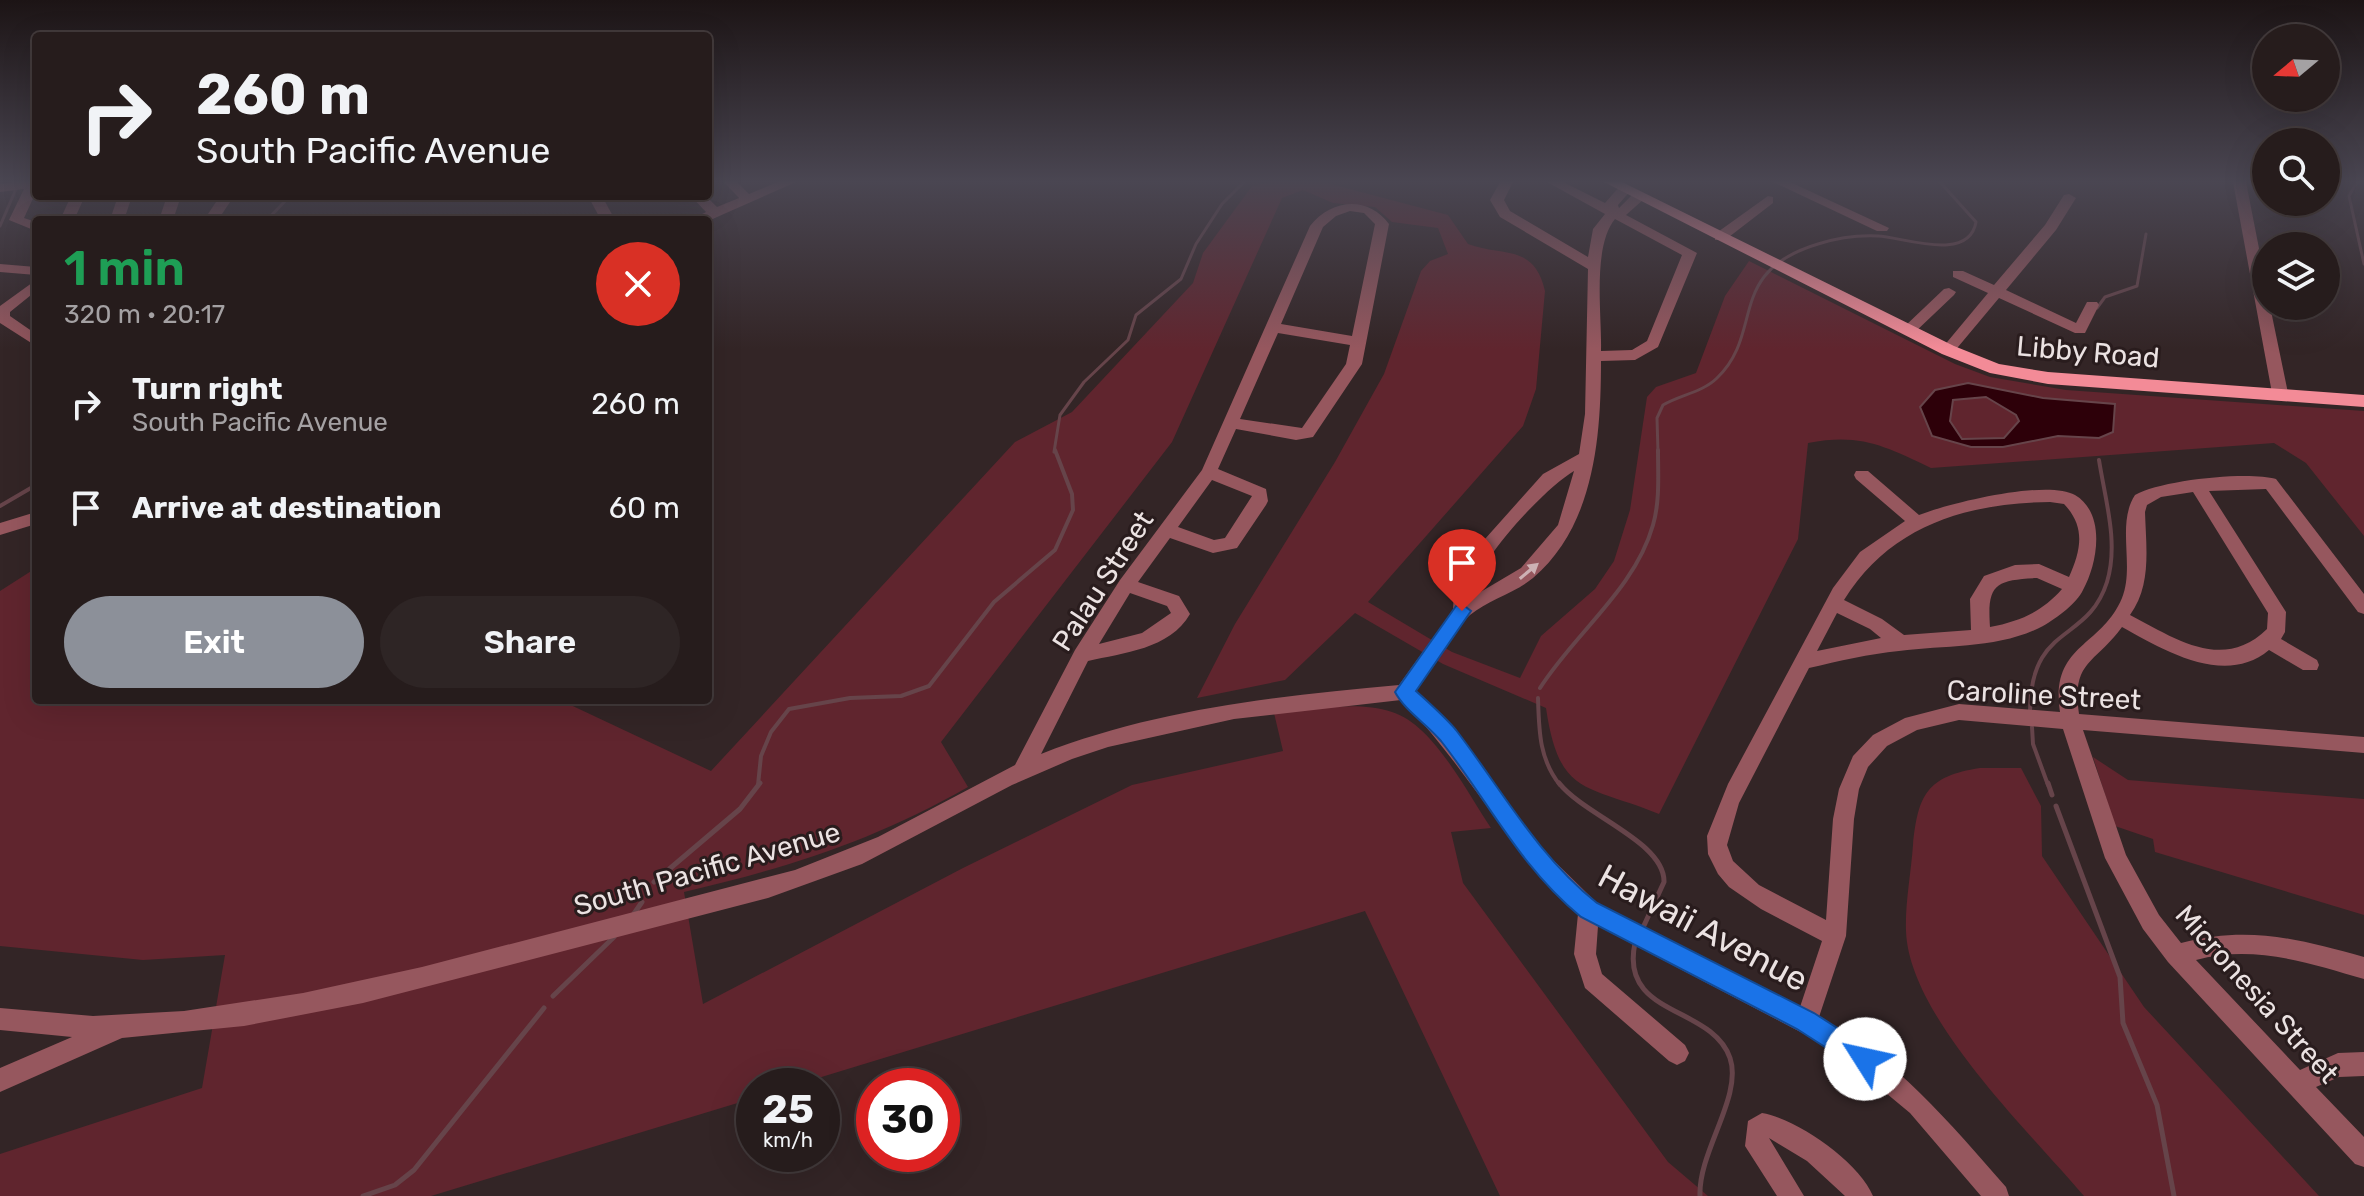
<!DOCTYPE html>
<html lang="en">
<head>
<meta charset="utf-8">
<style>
	:root { --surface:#261c1c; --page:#2e2525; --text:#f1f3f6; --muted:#a4a1a3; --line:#423a3b; --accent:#8c9099 }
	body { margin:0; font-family:Rubik,sans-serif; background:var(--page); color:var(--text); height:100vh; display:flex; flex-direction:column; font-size:30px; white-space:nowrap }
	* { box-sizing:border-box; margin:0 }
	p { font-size:26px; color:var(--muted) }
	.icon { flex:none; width:44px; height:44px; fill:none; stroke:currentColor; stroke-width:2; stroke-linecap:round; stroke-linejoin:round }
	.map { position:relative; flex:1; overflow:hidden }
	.sheet { position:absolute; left:32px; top:216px; width:680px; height:488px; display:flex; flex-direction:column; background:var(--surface); border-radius:8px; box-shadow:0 8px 32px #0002,0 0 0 2px var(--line) }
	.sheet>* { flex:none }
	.top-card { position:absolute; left:32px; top:32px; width:680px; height:168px; border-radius:8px; box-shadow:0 8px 32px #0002,0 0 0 2px var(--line); background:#261c1c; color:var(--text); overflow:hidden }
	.needle { width:52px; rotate:251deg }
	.buttons { position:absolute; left:2252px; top:24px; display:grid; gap:16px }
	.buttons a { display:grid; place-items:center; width:88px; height:88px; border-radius:50%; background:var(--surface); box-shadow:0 8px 32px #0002,0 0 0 2px var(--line); font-size:40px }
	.speed { position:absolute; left:736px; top:1068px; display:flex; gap:16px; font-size:40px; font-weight:700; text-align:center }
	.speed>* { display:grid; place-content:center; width:104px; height:104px; border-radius:50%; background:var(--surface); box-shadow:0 8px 32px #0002,0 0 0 2px var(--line); line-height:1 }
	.speed small { font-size:20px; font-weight:400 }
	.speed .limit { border:12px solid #d22; background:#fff; color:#111 }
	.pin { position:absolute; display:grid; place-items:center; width:68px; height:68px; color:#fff; margin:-82px -34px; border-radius:50% 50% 50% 0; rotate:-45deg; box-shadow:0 0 8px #0007 }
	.pin .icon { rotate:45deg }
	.me { position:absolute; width:88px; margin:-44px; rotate:305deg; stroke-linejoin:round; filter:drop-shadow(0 0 6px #0008) }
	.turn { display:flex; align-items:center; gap:28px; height:168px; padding:0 32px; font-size:36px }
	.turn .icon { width:104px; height:104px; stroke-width:2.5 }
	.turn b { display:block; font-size:56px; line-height:68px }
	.round { display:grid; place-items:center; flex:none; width:84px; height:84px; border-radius:42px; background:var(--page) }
	.summary { display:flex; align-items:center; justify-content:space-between; height:136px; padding:0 32px }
	h1 { font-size:48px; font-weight:600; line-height:60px; color:#1e9e55 }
	.primary-button { display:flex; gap:16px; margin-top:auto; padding:16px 32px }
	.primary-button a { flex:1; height:92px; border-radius:48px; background:var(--accent); color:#fff; font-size:32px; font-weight:600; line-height:92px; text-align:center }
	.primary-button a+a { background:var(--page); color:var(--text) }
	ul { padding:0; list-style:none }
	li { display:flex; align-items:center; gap:24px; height:104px; padding:0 32px }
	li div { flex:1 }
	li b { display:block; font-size:30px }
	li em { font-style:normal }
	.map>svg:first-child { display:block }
	.green { fill:#60252e }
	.water { fill:#2d0009; stroke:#66444a; stroke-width:2; fill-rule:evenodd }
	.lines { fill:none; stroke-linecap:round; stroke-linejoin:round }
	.stream-far2 { stroke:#66444a; stroke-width:3 }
	.stream-far1 { stroke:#66444a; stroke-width:4 }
	.stream { stroke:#66444a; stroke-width:5 }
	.minor { fill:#96575e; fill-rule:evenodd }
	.major { fill:#f38b97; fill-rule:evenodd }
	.oneway { fill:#cdb1b4 }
	.route { fill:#1a73e8; stroke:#114b97; stroke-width:2 }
	.labels { text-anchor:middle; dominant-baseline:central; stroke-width:6; stroke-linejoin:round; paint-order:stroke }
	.street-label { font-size:28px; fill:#ebe2e2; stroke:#291c1d }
	.near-street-label { font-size:34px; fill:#ebe2e2; stroke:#291c1d }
</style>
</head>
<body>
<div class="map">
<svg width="2364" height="1196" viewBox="0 0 2364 1196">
	<rect width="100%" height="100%" fill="#332526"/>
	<path class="green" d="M1271,182H1323L1448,215L1468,244C1502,257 1534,243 1545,291L1536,389L1523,426L1368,602L1452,652L1520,678L1541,636L1595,589L1614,561L1630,510L1647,397L1656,387L1696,373L1725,296L1749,261L1955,364L1990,377L2066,390L2364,411V536L2306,463L2274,443L1931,468C1884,446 1861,433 1808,443L1798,539L1659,814C1586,784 1559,797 1546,708L1443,664L1355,613L1285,680L1197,698L1235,624L1335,462L1384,374L1421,271L1430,261L1448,254L1438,228L1392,222L1375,207L1333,203L1303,190L1282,198L1172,442L941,742L968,787C875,840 788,868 684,892L703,1004L963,868L1132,785L1283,751L1274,713C1310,710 1356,700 1392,712C1434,725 1467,793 1491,828L1451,832L1463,883L1668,1162L1708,1196H1500L1365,911L792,1086H754V1098L431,1196H0V1154L202,1088L225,955L143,960L0,946V591L36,568V700H560L711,771L1015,442L1072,412L1193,283L1203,253L1252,186Z
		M2093,757L2128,780L2364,799V915L2155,852L2153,839L2115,826Z
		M1980,768H2021L2041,806L2042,856L2144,1007L2319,1196H2084C2029,1131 1909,1017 1906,931C1905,903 1911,873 1913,845C1918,795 1927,776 1980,768Z"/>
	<path class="water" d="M1968,383L2043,398L2115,404L2113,432L2099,438L2058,436L2003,447H1971L1932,436L1920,407L1935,390ZM1986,397L2016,415L2019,421L2004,438L1962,439L1950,421L1953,400Z"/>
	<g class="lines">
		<path class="stream-far2" d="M2357,182L2349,196L2364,264
			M267,220L290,196
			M0,226L16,189
			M2097,308L2105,297L2137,286L2146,234
			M1054,452L1060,415L1084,382L1128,340L1136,315L1181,279L1196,244L1222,204L1244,182
			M1658,452L1657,418L1663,405C1680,395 1703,392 1717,378C1765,332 1725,272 1818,244C1837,238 1858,235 1878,236C1903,237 1969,263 1976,222L1940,182"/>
		<path class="stream-far1" d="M0,506L36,485
			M1540,688C1575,633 1635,589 1653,525C1660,501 1658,475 1658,450
			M1538,698C1539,730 1539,759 1560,785
			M2030,713C2030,622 2087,645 2107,582C2119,543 2105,499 2099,460
			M2032,727L2033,744L2048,785
			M758,785L761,756L771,732L789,709L850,698L901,696L929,686L994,602L1055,550L1073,510L1072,494L1055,450"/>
		<path class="stream" d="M1559,783C1585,816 1665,842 1664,882L1641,932
			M2048,783L2052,795
			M2056,806L2120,977L2123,1023L2157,1105L2174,1196
			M654,882L740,809L760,783
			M633,915L642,902
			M1635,943C1619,1017 1712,1005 1730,1058C1743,1096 1698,1152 1700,1196
			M553,996L614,937
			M363,1196L395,1185L414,1170L544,1008"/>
		<path class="minor" d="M16,182H36V192L24,218L36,222V231L9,220L24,189L0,192V184Z
			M724,182H737L749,194L778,182H796L708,221L691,220L706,212L691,196H706L717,207L739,198Z
			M1500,182H1513L1504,200L1510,211L1588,257L1593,229L1605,214L1547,182H1563L1605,203L1620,186H1630L1632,189L1618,205L1619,208L1634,193H1644V199L1626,215L1697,253L1658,347L1635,360L1601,361C1601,436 1595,525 1533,578C1515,593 1488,600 1470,615C1453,629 1430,671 1416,691L1460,739L1546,853L1597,903L1800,1007L1822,941L1761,909L1729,887L1718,874L1708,854L1707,836L1728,784L1833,588L1860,552L1905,521L1856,479L1854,475L1856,471H1868L1919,515C1950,503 2047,479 2075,495C2107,514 2097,565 2083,590C2077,603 2057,618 2043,626C2000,649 1947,645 1899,651C1869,654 1839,661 1809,668L1739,803L1727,845L1733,861L1759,885L1826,920L1833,819L1839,789L1853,756L1873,735L1905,718L1959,704L2060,712C2050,644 2101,648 2122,598C2135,566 2116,524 2135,495C2161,480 2248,471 2276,479L2364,594V614L2358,612L2266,489L2209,491L2286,612L2285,632L2281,639L2317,660L2319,665L2317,670H2303L2269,650C2225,687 2163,650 2122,627C2095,664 2071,661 2079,714L2364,737V753L2083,730L2126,855L2159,915L2181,943C2249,925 2298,939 2364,957V979C2309,963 2253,944 2196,960L2300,1070L2338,1053L2364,1052V1076L2339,1077L2316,1087L2364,1137V1167L2355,1164L2168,962L2143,929L2105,858L2063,729L1959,720L1917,730L1887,746L1868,767L1859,789L1854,819L1846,936L1819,1017C1895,1057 1950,1123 2006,1187L2009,1196H1981L1910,1113L1833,1049L1598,926L1596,954L1602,974L1685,1045L1689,1053L1685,1061L1677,1065L1669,1061L1585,988L1574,954L1578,914C1509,851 1467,766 1401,700L1234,719L1108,747L1072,759L1012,785L862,864L768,898L363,1003L244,1026L122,1038L0,1092V1068L72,1037L0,1030V1008L93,1016L184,1011L303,993L422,967L795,870L878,837L1015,765L1075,650L1120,580L1202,470L1310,226C1331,199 1368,195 1389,224L1362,364L1313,437L1296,440L1236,429L1218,469L1266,489L1268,501L1266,505L1237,548L1213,553L1170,538L1138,582L1179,596L1190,614C1170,649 1123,653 1088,661L1041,754C1156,709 1278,696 1399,685L1453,610L1454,589L1468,558L1543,474L1579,454L1585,414L1588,269L1500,217L1490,200ZM1350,211L1364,213L1375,224L1352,336L1281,324L1323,227L1336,216ZM1615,219L1682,255L1647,341L1632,350L1601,351C1602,315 1592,247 1615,219ZM1278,333L1350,345L1346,364L1302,428L1240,419ZM1574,471L1558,525L1521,568L1472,597C1473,564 1546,487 1574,471ZM1212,480L1252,496L1225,538L1214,540L1178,527ZM2193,492L2268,613L2267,629C2223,672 2176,639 2130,615C2152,585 2146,547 2145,512L2147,505L2161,497ZM2050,502L2064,504C2086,527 2081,550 2069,577L2039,564L2015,565L1984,576L1970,599L1971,630L1904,635L1882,619L1844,600C1890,526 1966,503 2050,502ZM2037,578L2062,589C2042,612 2020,621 1990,627C1987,584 1995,580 2037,578ZM1130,593L1167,606L1171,613L1142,633L1099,644ZM1837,613L1870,629L1881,638L1817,651Z
			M1773,182H1790L1889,228L1887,231H1877Z
			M2233,182H2246L2266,284V306H2270L2288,393L2280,398L2272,393Z
			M2069,194L2076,198L2056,230L2006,290L2076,323L2087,302H2097L2099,305L2085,333H2075L1999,298L1953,353H1943V347L1988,293L1953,277V271H1963L1994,285L2045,225L2064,195Z
			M71,196H85L74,220H60Z
			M118,196H132L124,220H110Z
			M167,196H181L173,220H159Z
			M220,196H234L218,220H204Z
			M588,196H602L615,220H601Z
			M1768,196L1773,197V203L1725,240H1715V234Z
			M0,264L36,267V275L0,272Z
			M36,280V291L10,312V316L36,334V346L0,323V306Z
			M1949,288L1956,292L1954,295L1914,333H1904V327L1944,289Z
			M36,512V524L0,535V523Z
			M1762,1113C1798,1119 1859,1162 1873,1196H1845L1807,1161L1769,1138L1804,1196H1777L1745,1146L1748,1121Z"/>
		<path class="major" d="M1604,182H1622L1954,346L1999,364L2048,372L2364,395V407L2048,384L1990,373L1942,354Z"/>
	</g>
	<defs><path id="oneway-solid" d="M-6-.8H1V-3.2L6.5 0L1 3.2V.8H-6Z" transform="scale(2)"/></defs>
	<use class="oneway" href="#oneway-solid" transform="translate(1529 571) rotate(-40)"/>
	<linearGradient id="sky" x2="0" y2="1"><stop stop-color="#1c1415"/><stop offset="0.52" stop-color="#4a4652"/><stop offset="1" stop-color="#4a4652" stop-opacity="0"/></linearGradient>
	<rect width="2364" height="349" fill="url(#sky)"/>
	<path class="route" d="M1462,604L1471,611L1416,691C1429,703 1444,716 1456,730C1502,790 1537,855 1597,903L1814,1013L1873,1051L1876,1059L1873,1067L1865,1071L1856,1067L1797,1029L1581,917C1519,866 1489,802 1441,741C1427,724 1405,711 1395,692L1456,606Z"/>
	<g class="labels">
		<g class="street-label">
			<text transform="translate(2088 352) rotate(5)">Libby Road</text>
			<text transform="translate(1103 581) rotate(-57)">Palau Street</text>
			<text transform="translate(2044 695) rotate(3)">Caroline Street</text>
			<text transform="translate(707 869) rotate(-16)">South Pacific Avenue</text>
			<text transform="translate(2257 994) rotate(48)">Micronesia Street</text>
		</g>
		<g class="near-street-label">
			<text transform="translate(1703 928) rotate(28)">Hawaii Avenue</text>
		</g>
	</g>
</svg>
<div class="buttons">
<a><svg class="needle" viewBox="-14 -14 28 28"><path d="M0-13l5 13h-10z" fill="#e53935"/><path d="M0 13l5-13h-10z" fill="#a4a1a3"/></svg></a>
<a><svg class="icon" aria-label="search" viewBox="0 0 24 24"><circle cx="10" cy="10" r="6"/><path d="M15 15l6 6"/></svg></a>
<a><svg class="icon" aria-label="layers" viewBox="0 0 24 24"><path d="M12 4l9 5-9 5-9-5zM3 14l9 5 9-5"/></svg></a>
</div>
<div class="speed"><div>25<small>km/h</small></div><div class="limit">30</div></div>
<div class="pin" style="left:1462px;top:611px;background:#d93025"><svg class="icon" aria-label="arrive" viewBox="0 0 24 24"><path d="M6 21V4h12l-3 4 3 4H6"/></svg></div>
<svg class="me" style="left:1865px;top:1059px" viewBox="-20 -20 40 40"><circle r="19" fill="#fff"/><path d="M0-13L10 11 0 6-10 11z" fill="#1a73e8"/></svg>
<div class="top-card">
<div class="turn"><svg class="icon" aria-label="right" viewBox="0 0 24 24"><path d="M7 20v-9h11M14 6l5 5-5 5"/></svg><div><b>260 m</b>South Pacific Avenue</div></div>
</div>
<section class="sheet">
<div class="summary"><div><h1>1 min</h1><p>320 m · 20:17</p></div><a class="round" style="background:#d93025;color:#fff"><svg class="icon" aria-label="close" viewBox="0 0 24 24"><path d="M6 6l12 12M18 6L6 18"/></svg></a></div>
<ul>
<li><svg class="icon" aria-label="right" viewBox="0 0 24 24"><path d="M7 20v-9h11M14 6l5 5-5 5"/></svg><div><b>Turn right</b><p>South Pacific Avenue</p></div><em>260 m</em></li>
<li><svg class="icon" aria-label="arrive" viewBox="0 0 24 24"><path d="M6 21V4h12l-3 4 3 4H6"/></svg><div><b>Arrive at destination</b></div><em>60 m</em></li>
</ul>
<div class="primary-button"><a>Exit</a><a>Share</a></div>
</section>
</div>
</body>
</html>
